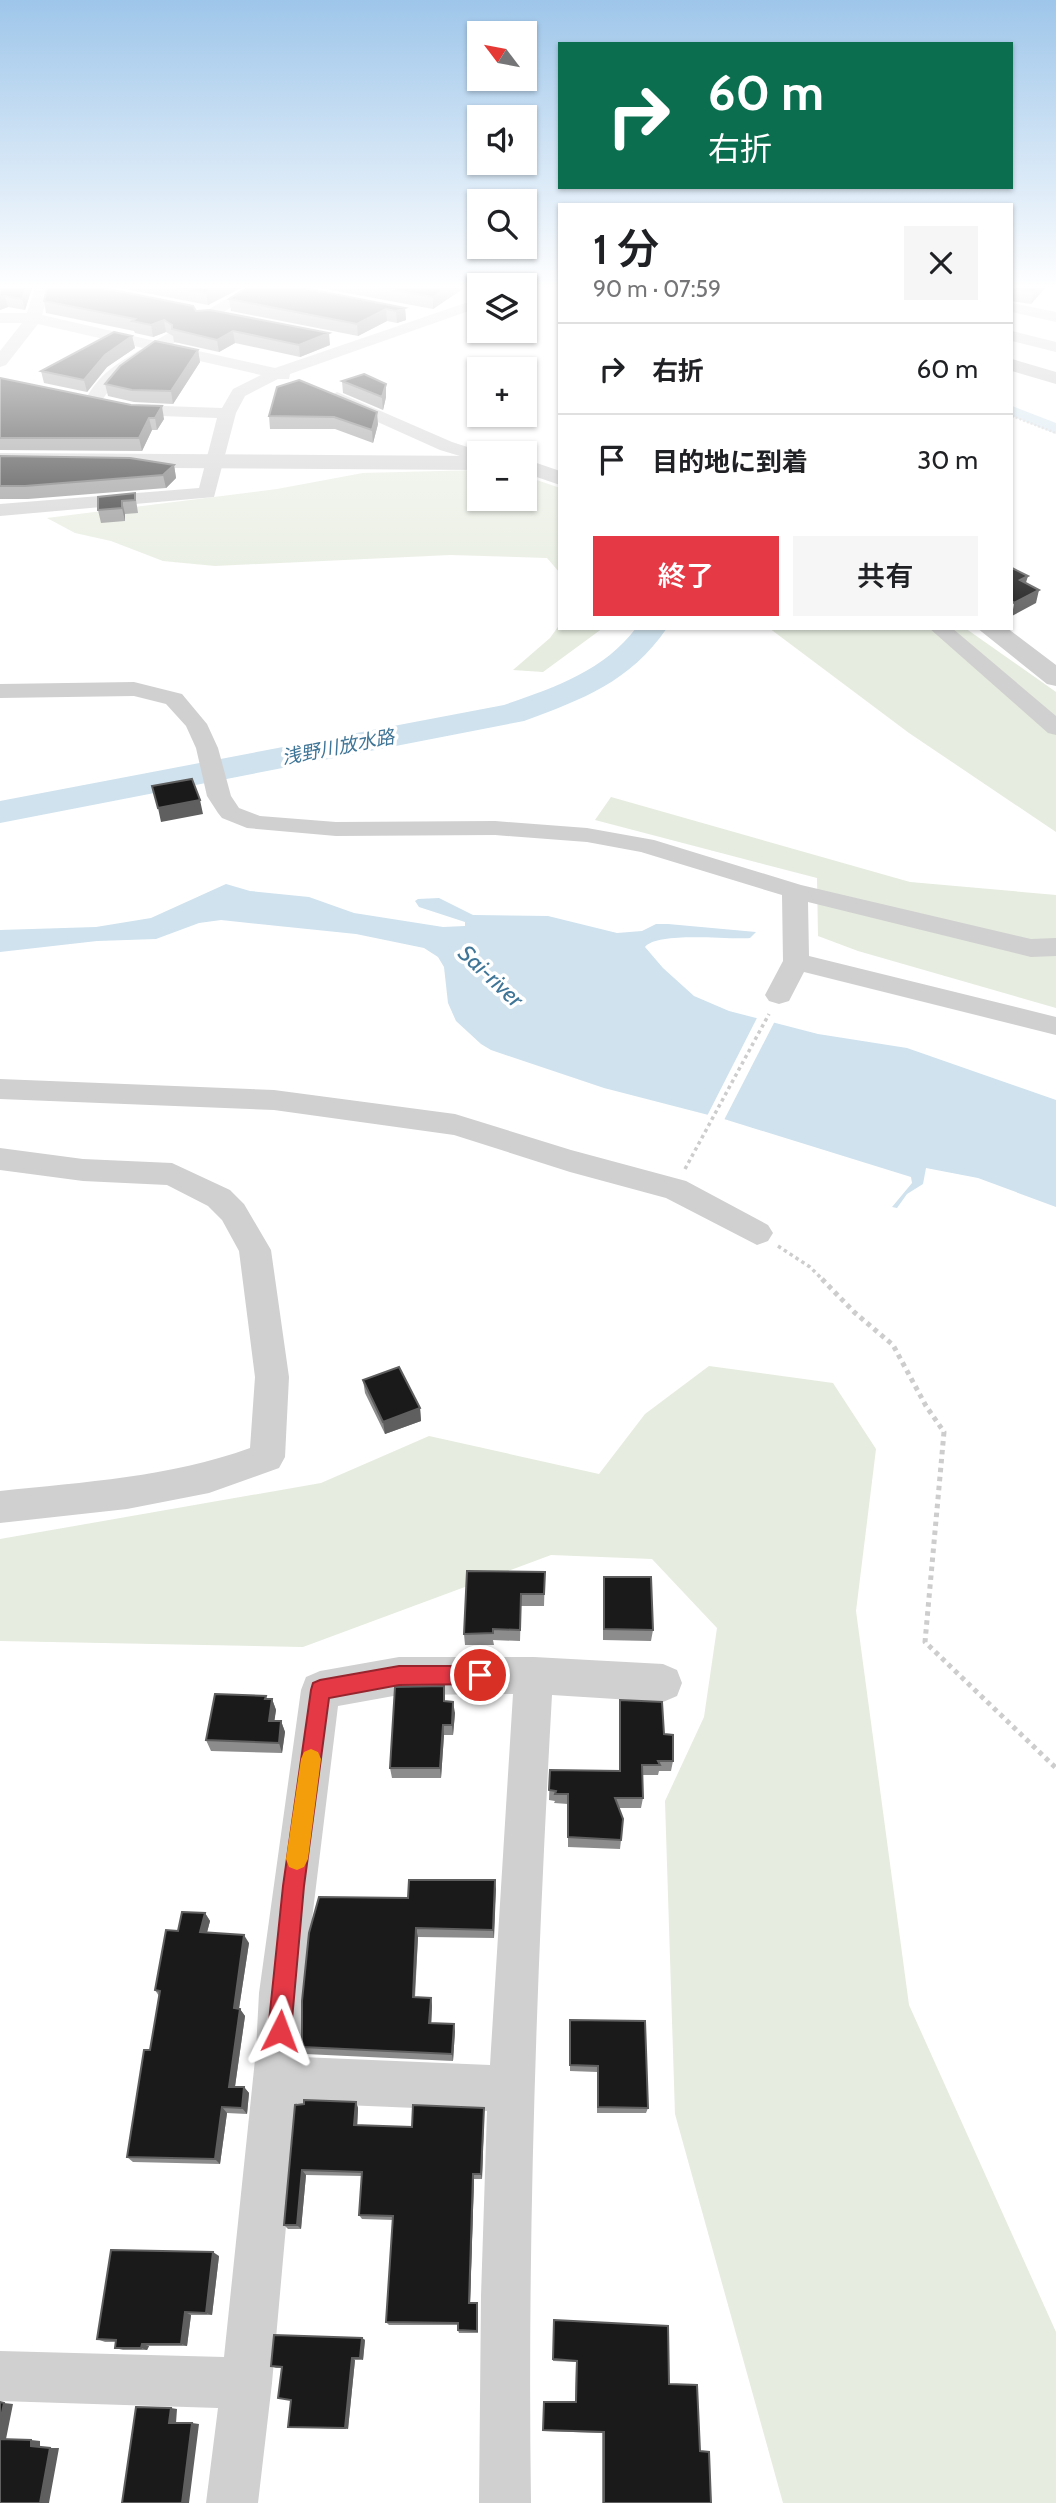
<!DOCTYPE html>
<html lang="ja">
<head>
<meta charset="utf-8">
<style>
	:root { --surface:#fff; --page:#f6f6f6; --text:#202124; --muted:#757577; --line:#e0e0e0; --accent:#e63946 }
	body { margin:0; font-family:Cabin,"Noto Sans JP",sans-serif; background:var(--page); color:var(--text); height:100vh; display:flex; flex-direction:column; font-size:26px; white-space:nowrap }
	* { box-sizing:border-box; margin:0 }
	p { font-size:23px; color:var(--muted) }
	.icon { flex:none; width:38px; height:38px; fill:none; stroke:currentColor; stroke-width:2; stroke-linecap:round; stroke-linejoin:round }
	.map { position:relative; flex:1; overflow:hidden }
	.side { position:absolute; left:558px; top:203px; width:455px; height:427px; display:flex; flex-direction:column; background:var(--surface); border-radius:0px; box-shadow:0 2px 5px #0004 }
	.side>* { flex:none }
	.banner { position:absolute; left:558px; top:42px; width:455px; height:147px; border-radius:0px; box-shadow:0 2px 5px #0004; background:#0b6e4f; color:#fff; overflow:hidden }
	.needle { width:46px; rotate:302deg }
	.fabs { position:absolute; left:467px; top:21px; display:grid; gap:14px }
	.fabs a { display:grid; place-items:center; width:70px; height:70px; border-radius:0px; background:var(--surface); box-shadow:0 2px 5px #0004; font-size:35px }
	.pin { position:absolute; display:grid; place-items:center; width:60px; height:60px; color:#fff; margin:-30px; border:4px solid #fff; border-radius:50%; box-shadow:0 2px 7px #0007 }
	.me { position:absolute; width:77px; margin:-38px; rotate:3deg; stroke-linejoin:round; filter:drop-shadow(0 0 5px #0008) }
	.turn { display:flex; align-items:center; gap:24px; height:147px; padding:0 35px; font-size:32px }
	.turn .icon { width:91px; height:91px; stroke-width:2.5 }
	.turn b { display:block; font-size:49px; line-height:60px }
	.round { display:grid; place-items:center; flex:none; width:74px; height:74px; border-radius:0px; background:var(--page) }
	.summary { display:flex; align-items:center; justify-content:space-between; height:119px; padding:0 35px }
	h1 { font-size:42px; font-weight:600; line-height:52px }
	.primary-button { display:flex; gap:14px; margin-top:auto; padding:14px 35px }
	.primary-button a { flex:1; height:80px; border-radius:0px; background:var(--accent); color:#fff; font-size:28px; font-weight:600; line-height:80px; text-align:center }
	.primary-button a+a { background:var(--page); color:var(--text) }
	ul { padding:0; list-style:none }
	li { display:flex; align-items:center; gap:21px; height:91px; padding:0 35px; border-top:2px solid var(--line) }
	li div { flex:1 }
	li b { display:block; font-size:26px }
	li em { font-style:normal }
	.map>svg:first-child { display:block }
	.green { fill:#e6ecdf }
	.water { fill:#cfe2ee }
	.pier { fill:#fff }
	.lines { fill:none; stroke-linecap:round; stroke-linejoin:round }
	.canal { fill:#cfe2ee; fill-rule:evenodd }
	.river { fill:#cfe2ee; fill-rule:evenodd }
	.path-far2 { stroke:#cdcdcd; stroke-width:2.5; stroke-dasharray:2 2; stroke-linecap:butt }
	.path-far1 { stroke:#cdcdcd; stroke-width:3.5; stroke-dasharray:3.5 3.5; stroke-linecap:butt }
	.path { stroke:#cdcdcd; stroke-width:5; stroke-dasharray:4.5 4.5; stroke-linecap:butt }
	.minor { fill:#d0d0d0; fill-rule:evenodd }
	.tertiary { fill:#d0d0d0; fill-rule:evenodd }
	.secondary { fill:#bdbdbd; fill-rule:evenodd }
	.wall { fill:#8c8c8c }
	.shaded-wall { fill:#5f5f5f }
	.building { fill:#1a1a1a; stroke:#5f5f5f; stroke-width:2 }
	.route { fill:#e63946; stroke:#96252e; stroke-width:2 }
	.slow { fill:#f59e0b }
	.labels { text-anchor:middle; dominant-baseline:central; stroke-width:7; stroke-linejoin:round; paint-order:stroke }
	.far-water-label { font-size:19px; font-style:italic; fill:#3f7597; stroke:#fff }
	.water-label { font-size:23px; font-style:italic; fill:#3f7597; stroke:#fff }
</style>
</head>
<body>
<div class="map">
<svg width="1056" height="2503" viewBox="0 0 1056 2503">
	<rect width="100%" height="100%" fill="#fff"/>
	<path class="green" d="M479,470L480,499H525V476L560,488V573L547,558L450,555L215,566L163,561L111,541L75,533L47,518L277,489L363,473Z
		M560,624V628H603L543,672L513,670L550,638Z
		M769,628H965L1056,692V832L909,733Z
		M611,797L910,882L1056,895V1008L858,951L818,936L817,878L595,820Z
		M709,1366L833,1383L876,1449L856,1611L909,2005L1056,2332V2503H783L675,2114L665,1801L704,1717L717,1628L652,1559L551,1555L303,1647L0,1641V1539L321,1483L429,1436L599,1474L645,1414Z"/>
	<path class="water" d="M226,884L250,891L309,897L354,913L443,927L465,926V922L419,907L415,901L418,899L439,898L473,915L548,916L617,933L642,931L656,924H668L756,932L750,938C727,940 658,931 645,947L663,968L694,996L729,1011L818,1034L907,1048L1056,1100V1207L978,1178L926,1168L923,1184L907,1194L897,1208L892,1207L912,1183L911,1177L724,1119L604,1088L491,1050L481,1044L456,1021L448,1003L444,967L438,957L424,948L356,934L221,920L199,923L156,939L97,941L0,952V930L96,927L151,918Z"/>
	<path class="pier" d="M759,1014L776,1019L723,1122L706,1118Z"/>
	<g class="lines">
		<path class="canal" d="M552,288H560V292L554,291Z
			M1012,406L1056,423V434L1012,416Z"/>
		<path class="river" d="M636,628H667C630,682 583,699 524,721L0,823V801L504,705C553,688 604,671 636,628Z"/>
		<path class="path-far2" d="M550,288L560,291
			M1012,416L1056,433"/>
		<path class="path-far1" d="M685,1169L769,1014
			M778,1246L810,1267L824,1281"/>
		<path class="path" d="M822,1279L854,1312L893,1345L926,1406L944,1432L925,1642L1056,1768"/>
		<path class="minor" d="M35,288H50L42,315L155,341L245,288H262L171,345L275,368L480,298V307L290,374L289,379H278L245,396L236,413L214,497L0,516V504L199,488L217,418L134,415L114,411L111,407L120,402L134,405L222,408L233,389L261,375L160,352C129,370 119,374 99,405H87L85,401C98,374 118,363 143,348L38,324L6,365L0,367V351L22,323H0V313H27Z
			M1012,303L1056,312V322L1012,312Z
			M1012,331L1056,342V352L1012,341Z
			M337,392L452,442L486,453H480V462L440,450L331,401L329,397Z
			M929,628H952L1056,716V735L1048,733Z
			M134,682L182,694L207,724L218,748L231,796L239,808L260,816L336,822L495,821L587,828L654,840L801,885L1031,939L1056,938V956L1031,957L808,902L809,956L1056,1017V1035L804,972L789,1001L779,1004L769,1001L765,995L783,961L782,895L641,852L587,842L495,835L336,836L247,828L222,818L218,813L207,796L196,748L186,726L166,704L134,696L0,698V684Z
			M0,1079L274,1090L455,1114L571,1150L686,1181L768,1225L773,1233L768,1241L757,1245L666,1198L570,1172L454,1135L274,1110L0,1099Z
			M0,1148L83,1159L172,1163L230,1190L244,1204L271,1250L289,1377L285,1457L279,1468L209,1493L127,1509L0,1523V1491C84,1482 170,1477 250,1448L255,1377L239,1251L222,1220L208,1206L167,1185L83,1181L0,1170Z
			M399,1657H534L663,1664L677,1670L682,1683L677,1696L663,1702L552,1695C537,1964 527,2233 531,2503H479L481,2296L487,2111L297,2103L272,2383L258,2503H206L218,2408L0,2401V2351L224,2357L256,2050L259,1993L301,1690L306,1677L320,1671ZM513,1694L490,2065L301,2057L303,1993L338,1706L399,1695Z"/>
		<path class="tertiary" d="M0,453L480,456V470L0,467Z
			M525,459L560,471V485L525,473Z
			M977,628H1007L1056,665V686L1047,684Z"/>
		<path class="secondary" d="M1012,359L1056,372V384L1012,371Z"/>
	</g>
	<path class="wall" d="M0,288H32L25,310L8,307L0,310Z
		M120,288H241L208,305Z
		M320,288H464L433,309Z
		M1012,288H1045L1031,304L1012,301Z
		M229,299L405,308L406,320L397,323L387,321L358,336L231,311Z
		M44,301L196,311L330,345L300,357L235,343L219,352L174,342L173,336L166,332L153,337L135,333L134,331L46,313Z
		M132,336L135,348L107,367L87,392L44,383L41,371Z
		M198,350L200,362L173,404L134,402L108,396L105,384Z
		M0,378L164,419L157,430H152L142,451L0,450Z
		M342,381L386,384V397L383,410L343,393Z
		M277,387L378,424L373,443L335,429H270L269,416Z
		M0,456L174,465L176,478L166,488L28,499H0Z
		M135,493L138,513L125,514V521L101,523L98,510Z
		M363,1380L420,1408L421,1421L385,1434L365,1393Z
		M545,1572L544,1606H521L520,1641L493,1640L494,1645H465L464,1634Z
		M604,1577L653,1630L651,1641L603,1640V1589Z
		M266,1696L267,1699H272L276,1710L274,1721H281L285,1732L282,1753L211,1751L206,1740Z
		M620,1700L664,1734L673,1761L671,1771H659L658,1775H642L643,1798L641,1808H619L621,1840L620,1849L568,1847V1804L554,1803L555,1801L549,1800L550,1770L619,1771V1711Z
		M445,1701L455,1713L453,1735H444L441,1778H392L390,1768Z
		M495,1880L494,1938L418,1937L415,1998H431L432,2006L431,2023L455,2031L453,2061L305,2054L302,2047L408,1898Z
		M205,1913L210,1921L207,1932L249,1943L239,2008L245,2016L235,2087H244L249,2093L247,2114L227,2113L220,2164L133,2162L127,2157L150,2050L159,1996L155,1990L178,1931Z
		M570,2020L648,2108L646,2113H597V2072L570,2071Z
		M356,2102L358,2108L357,2125L412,2127L484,2114L482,2179H474L470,2303H477L478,2306V2333H459L458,2330V2325H389L386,2322L393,2220L362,2219L359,2215L362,2176L306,2175L301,2229H288L284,2225L295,2105Z
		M219,2256L212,2315H191L187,2346H149L147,2350H123L115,2348L116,2342H105L97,2339Z
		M554,2322L669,2384L700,2451L711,2503H602V2433L543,2431L544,2402H575L576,2362L553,2361Z
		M362,2338L365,2340L363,2360H355L348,2429L288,2427L291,2400L278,2398L282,2368H276L271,2366Z"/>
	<path class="shaded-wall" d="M26,288H32L25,310L22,299Z
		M217,288H241L208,305L206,293Z
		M447,288H464L433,309V297Z
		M1038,288H1045L1031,304L1034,292Z
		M1012,289H1015L1013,300L1012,301Z
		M5,296L8,307L0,310V297Z
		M405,308L406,320L397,323L396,311Z
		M386,309L387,321L358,336L357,324Z
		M164,320L166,332L153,337L151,325Z
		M233,331L235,343L219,352L217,340Z
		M329,333L330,345L300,357L299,345Z
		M132,336L135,348L107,367L87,392L84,380L105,355Z
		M198,350L200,362L173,404L171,391Z
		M386,384V397L383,410L382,397Z
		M162,406L164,419L157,430L155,418Z
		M377,412L378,424L373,443L372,430Z
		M149,418L152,430L142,451L139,438Z
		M174,465L176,478L166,488L163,475Z
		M122,501L125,514V521L122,508Z
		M1028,576L1024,589L1020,580Z
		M1039,590L1036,603L1012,616L1014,603Z
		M200,800L203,814L161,822L158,808Z
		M420,1408L421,1421L385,1434L383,1422Z
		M272,1699L276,1710L273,1731L269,1721Z
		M453,1702L455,1713L453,1735L452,1725Z
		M281,1721L285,1732L282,1753L279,1743Z
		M443,1725L444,1735L441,1778L440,1768Z
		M495,1880L496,1889L494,1938L493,1930Z
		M205,1913L210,1921L205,1940L200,1932Z
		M416,1928L418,1937L414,2005L413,1997Z
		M244,1935L249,1943L238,2015L234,2008Z
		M431,1998L432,2006L431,2030L429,2023Z
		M240,2009L245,2016L234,2093L229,2087Z
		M454,2024L455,2031L453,2061L452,2054Z
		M244,2087L249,2093L247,2114L242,2108Z
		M356,2102L358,2108L357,2131L354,2125Z
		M222,2107L227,2113L220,2164L215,2159Z
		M484,2108V2114L482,2179L481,2174Z
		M302,2170L306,2175L301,2229L297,2225Z
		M473,2174L474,2179L470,2306L469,2303Z
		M213,2252L219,2256L212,2315L206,2313Z
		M185,2312L191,2315L187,2346L181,2344Z
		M362,2338L365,2340L363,2360L360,2358Z
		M142,2344L149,2346L147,2350L141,2348Z
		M352,2358L355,2360L348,2429L345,2428Z
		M4,2403L13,2404L6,2439H0V2422Z
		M171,2408L177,2409L176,2423H169Z
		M192,2423L199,2424L189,2503H182Z
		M31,2440L40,2441V2447L31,2446Z
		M50,2448H59L49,2503H40Z"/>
	<path class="building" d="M0,288H26L22,299L5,296L0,297Z
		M47,288H103L193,306L196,311L210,310L329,333L299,345L233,331L217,340L172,329V325L164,320L151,325L132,321L135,319L44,301Z
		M177,288H217L206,293Z
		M246,288H304L405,308L396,311L386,309L357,324L229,299Z
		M382,288H447L433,297Z
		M1012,288H1038L1034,292L1015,289H1012Z
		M114,332L132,336L105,355L84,380L41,371Z
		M155,341L198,350L171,391L132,390L105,384L120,366Z
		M364,374L386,384L382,397L342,381Z
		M0,378L131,405L162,406L155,418H149L139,438H0Z
		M299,380L377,412L372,430L334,417L269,416L277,387Z
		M0,456L130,458L174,465L163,475L25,486H0Z
		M135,493V500L122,501V508L98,510V497Z
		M1012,568L1028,576L1020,580L1039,590L1014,603L1012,601Z
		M192,779L200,800L158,808L152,786Z
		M399,1367L420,1408L383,1422L363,1380Z
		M467,1571L545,1572L544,1594H521L520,1630L493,1629V1633L464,1634Z
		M604,1577H651L653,1630L604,1629Z
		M444,1686V1701L453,1702L452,1725H443L440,1768H390L395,1687Z
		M215,1694L266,1696L265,1699H272L269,1721H281L279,1743L206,1740Z
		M620,1700L662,1702L664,1734L673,1735V1761H658L660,1765H642L643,1798H615L623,1819L621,1840L568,1837V1794H555L556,1791L549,1790L550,1770L620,1771Z
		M409,1880H495L493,1930L416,1928L413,1997L431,1998L429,2023L454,2024L452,2054L302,2047V2001L309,1933L319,1897L408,1898Z
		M182,1912L205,1913L200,1932L244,1935L234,2008L240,2009L229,2087H244L242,2108L222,2107L215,2159L127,2157L144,2050H150L160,1991L155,1990L166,1930L178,1931Z
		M570,2020L645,2021L648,2108L598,2107V2066L570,2065Z
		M304,2100L356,2102L354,2125L412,2127L413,2105L484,2108L481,2174H473L469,2303H477V2331L458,2330V2323L386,2322L393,2216L359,2215L362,2172L302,2170L297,2225H284L295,2105L304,2104Z
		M111,2250L213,2252L206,2313L185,2312L181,2344H142L141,2348H115L116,2340L97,2339Z
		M554,2320L668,2326L669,2384L697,2385L700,2451L709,2452L711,2503H604V2432L543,2430L544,2402H576L577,2361L553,2359Z
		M274,2335L362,2338L360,2358H352L345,2428L288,2427L291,2400L278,2398L282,2367L271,2366Z
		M0,2402L4,2403L0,2422Z
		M136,2407L171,2408L169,2423H192L182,2503H122Z
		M0,2439L31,2440V2446L50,2448L40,2503H0Z"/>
	<linearGradient id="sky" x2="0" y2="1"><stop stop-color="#9ec6ea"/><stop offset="0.45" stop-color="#fff"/><stop offset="1" stop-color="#fff" stop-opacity="0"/></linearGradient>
	<rect width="1056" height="638" fill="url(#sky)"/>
	<path class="route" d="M399,1666H480L487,1668L490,1675L487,1682L480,1684L399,1685L329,1698L304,1886L291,2031L288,2039L280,2042L272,2039L268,2031L283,1886L311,1690L313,1683L320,1680Z"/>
	<path class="slow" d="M311,1749L318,1752L321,1759L308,1859L304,1867L297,1870L289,1867L286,1859L301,1759L304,1752Z"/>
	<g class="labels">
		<g class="far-water-label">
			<text transform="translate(338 747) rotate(-11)">浅野川放水路</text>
		</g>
		<g class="water-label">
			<text transform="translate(491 976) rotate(43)">Sai-river</text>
		</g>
	</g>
</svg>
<div class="fabs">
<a><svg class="needle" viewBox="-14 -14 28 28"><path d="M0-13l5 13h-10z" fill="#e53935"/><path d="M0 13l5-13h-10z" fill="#757577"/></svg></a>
<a><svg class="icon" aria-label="sound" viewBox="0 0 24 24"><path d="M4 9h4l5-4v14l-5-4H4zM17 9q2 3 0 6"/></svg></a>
<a><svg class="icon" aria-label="search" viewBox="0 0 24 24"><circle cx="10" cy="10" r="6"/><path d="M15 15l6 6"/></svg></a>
<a><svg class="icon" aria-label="layers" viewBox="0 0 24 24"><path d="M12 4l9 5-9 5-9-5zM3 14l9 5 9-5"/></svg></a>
<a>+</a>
<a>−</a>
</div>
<div class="pin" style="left:480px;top:1675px;background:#d93025"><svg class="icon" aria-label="arrive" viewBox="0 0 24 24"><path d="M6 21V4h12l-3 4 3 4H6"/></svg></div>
<svg class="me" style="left:280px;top:2031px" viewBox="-20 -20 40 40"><path d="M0-17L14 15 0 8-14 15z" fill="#e63946" stroke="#fff" stroke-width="4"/></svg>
<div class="banner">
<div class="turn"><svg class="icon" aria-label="right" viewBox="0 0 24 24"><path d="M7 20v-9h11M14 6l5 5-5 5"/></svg><div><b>60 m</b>右折</div></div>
</div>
<section class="side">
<div class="summary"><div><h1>1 分</h1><p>90 m · 07:59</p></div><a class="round"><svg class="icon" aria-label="close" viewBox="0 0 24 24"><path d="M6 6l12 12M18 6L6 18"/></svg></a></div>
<ul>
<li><svg class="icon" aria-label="right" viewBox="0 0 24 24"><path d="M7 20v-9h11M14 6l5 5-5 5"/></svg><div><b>右折</b></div><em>60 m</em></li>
<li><svg class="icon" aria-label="arrive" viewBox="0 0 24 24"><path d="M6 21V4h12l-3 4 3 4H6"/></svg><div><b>目的地に到着</b></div><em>30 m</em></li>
</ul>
<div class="primary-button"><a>終了</a><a>共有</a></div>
</section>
</div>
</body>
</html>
